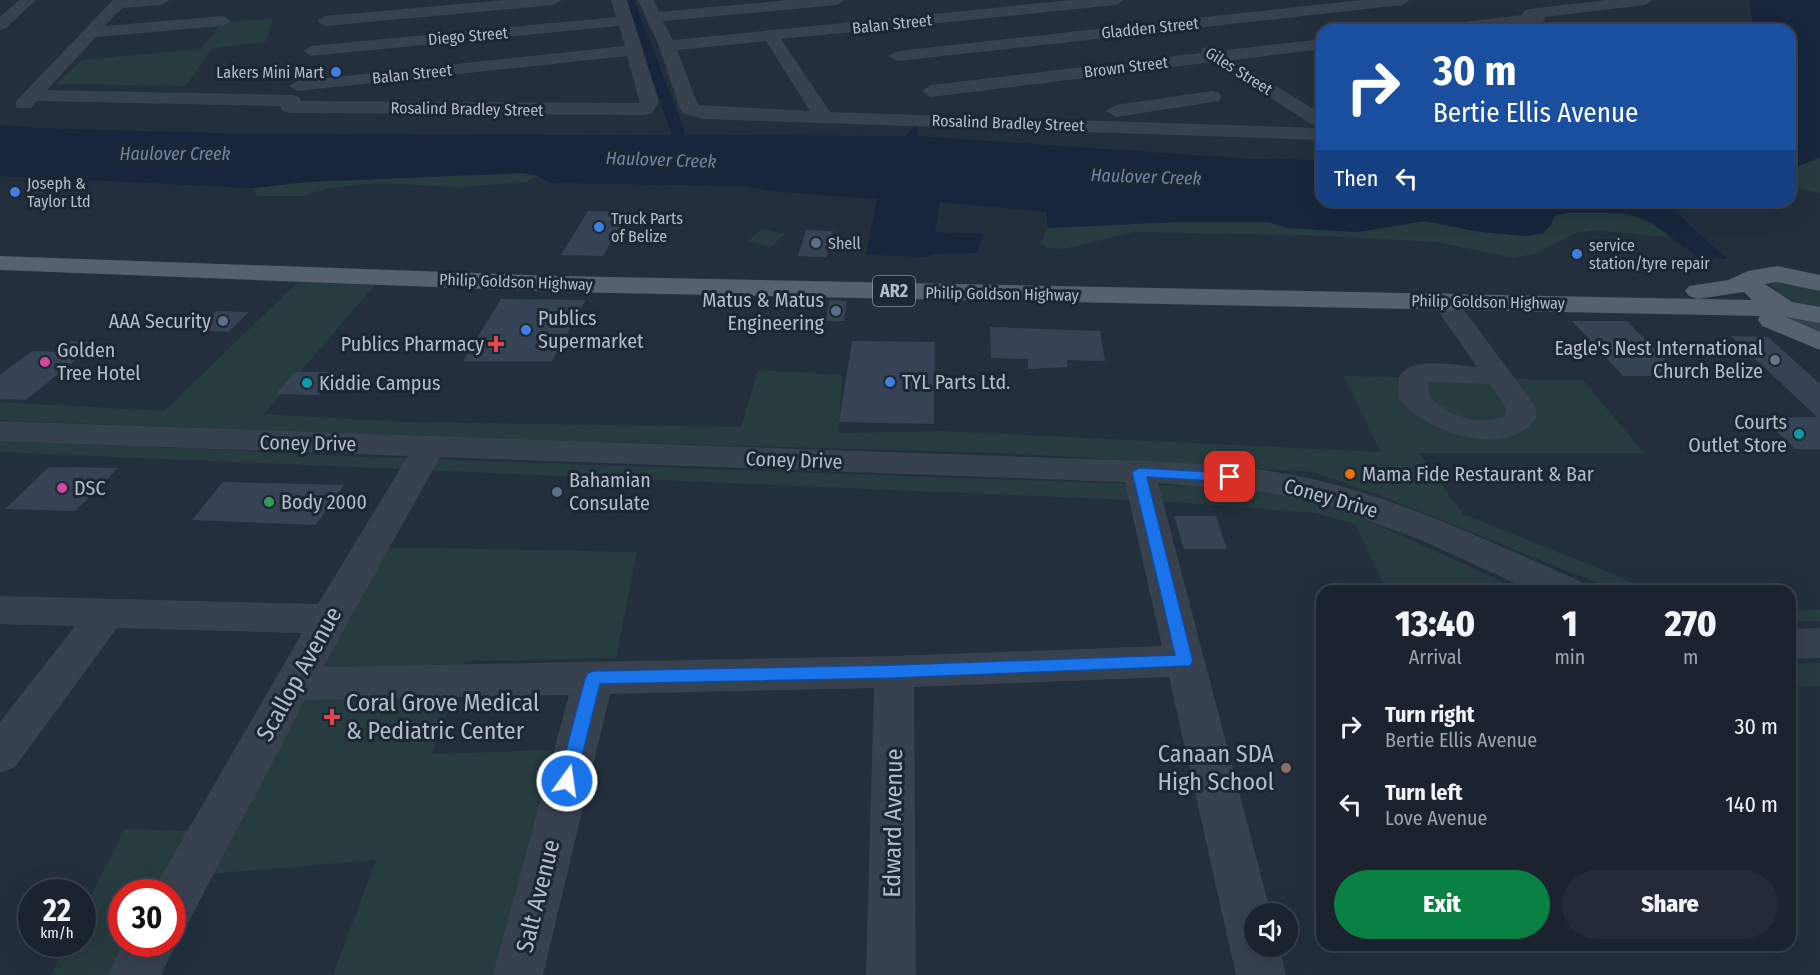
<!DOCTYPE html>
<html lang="en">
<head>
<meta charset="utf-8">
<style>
	:root { --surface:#1b232e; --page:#242b36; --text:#f1f3f6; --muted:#a0a4aa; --line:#39404a; --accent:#0b8043 }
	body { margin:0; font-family:"Fira Sans Condensed",sans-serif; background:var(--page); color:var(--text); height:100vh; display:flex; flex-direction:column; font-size:22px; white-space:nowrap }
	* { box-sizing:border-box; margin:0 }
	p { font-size:20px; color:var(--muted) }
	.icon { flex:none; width:33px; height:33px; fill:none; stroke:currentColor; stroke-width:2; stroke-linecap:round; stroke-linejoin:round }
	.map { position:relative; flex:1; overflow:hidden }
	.drawer { position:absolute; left:1316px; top:585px; width:480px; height:366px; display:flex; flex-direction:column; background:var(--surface); border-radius:18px; box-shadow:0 6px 24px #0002,0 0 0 2px var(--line) }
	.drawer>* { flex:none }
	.banner { position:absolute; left:1316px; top:24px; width:480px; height:183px; border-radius:18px; box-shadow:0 6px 24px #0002,0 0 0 2px var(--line); background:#1a4fa0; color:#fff; overflow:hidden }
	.buttons { position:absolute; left:1244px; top:903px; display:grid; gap:12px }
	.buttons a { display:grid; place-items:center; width:54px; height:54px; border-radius:50%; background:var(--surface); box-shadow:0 6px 24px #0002,0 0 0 2px var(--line); font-size:30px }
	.speed { position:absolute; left:18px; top:879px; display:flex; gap:12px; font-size:30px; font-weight:700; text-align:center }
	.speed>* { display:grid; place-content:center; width:78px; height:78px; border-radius:50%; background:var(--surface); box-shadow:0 6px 24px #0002,0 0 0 2px var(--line); line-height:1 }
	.speed small { font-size:15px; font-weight:400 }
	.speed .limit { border:9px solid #d22; background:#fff; color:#111 }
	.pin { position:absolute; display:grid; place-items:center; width:51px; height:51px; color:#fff; margin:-26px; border-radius:12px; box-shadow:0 3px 9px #0006 }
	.me { position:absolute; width:66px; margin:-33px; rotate:14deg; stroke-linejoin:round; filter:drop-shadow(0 0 4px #0008) }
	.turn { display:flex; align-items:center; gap:21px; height:126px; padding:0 18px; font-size:27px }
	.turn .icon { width:78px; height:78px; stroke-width:2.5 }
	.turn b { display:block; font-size:42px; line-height:51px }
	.then { display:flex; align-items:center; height:57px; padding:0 18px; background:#0003; gap:12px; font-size:22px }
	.eta { display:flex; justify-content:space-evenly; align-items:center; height:102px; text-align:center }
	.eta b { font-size:36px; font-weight:800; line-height:42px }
	.primary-button { display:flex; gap:12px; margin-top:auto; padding:12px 18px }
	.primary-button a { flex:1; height:69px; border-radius:36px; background:var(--accent); color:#fff; font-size:24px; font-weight:800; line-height:69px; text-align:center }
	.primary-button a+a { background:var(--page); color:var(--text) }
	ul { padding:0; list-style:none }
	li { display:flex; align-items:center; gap:18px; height:78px; padding:0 18px }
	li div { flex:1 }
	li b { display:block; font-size:22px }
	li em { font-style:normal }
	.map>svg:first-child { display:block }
	.green { fill:#263c3f }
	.water { fill:#17263c }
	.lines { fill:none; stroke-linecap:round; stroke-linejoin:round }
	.canal { fill:#17263c; fill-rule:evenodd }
	.building { fill:#364354 }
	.minor { fill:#38414e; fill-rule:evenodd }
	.major { fill:#56606e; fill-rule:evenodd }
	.route { fill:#1a73e8; stroke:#114b97; stroke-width:1.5 }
	.shop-dot { fill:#3f7fe0; stroke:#1d2633; stroke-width:2 }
	.service-dot { fill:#5c6f8a; stroke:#1d2633; stroke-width:2 }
	.health-dot { fill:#e0444e; stroke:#1d2633; stroke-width:2 }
	.worship-dot { fill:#6b7280; stroke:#1d2633; stroke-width:2 }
	.hotel-dot { fill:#d1479c; stroke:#1d2633; stroke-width:2 }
	.culture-dot { fill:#0f9aa8; stroke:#1d2633; stroke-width:2 }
	.food-dot { fill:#e8710a; stroke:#1d2633; stroke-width:2 }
	.leisure-dot { fill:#2e9e5b; stroke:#1d2633; stroke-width:2 }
	.education-dot { fill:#8d6e63; stroke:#1d2633; stroke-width:2 }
	.labels { text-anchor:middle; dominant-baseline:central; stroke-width:6; stroke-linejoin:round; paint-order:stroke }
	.far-street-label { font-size:16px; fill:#b4bcc9; stroke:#1d2633 }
	.far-poi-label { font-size:16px; fill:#b4bcc9; stroke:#1d2633; text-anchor:start }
	.far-water-label { font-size:18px; font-style:italic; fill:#6d86a8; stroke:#1d2633 }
	.shield { fill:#1d2633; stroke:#878f9c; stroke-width:1.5 }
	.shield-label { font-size:18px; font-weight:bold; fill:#b4bcc9 }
	.poi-label { font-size:20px; fill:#b4bcc9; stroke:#1d2633; text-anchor:start }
	.street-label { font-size:20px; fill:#b4bcc9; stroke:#1d2633 }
	.near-street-label { font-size:24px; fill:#b4bcc9; stroke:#1d2633 }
	.near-poi-label { font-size:24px; fill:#b4bcc9; stroke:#1d2633; text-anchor:start }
</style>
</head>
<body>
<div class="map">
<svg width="1820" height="975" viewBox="0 0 1820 975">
	<rect width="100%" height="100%" fill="#242f3e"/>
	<path class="green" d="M273,18L265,42L212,48L186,86L56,84L82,60L201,49L222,23Z
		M1820,157V193L1790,186V170Z
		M522,173L538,176L527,182L501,184L457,187L375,183L329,188L304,196H257L254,188L305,182Z
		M1566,213C1613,213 1633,208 1673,238L1596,230L1575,233L1538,253L1514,258L1437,242L1303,235L1134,232L1064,249L1046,248L1041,243L1047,228L1176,222H1268L1288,228L1357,232L1424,221L1481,232L1526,236L1551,225L1554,216Z
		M762,229L785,234L771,247L748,241Z
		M1777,281L1820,289V307L1793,302L1784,298L1771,286Z
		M298,282L375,285L264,414L402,422L741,427L758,370L842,375L839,433L943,431L1381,452L1344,376L1583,380L1644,453H1419L1463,514L1654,591H1617L1384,497L1313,472L1003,453L380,436L0,420V402L164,411Z
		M0,439L367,457L1220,487L1309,497L1376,524L1523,591H1387L1355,524L1315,513L1174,502L0,452Z
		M382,547L637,552L616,658L465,661L432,754L557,750L508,975H333L376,860L197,875L172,892H122V944H160L143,975H51L67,944H82L83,912L125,829L219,832Z
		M1790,610H1820V621H1790Z
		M1820,663V686H1790V664Z"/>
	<path class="water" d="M1749,0H1820V157L1790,170V30H1740L1725,27L1731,22L1753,24Z
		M0,125L35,128L248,134L906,136L916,125L918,136L1250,159L1321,160L1322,201H1704L1675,211L1727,259L1698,257L1651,222L1637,216L1623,213H1566L1554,216L1551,225L1543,233L1526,236L1481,232L1424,221L1357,232L1288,228L1268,222H1176L1047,228V212L940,202L935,232L983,234L976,253L931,254L928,257L866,255L877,199L770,191L744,186L550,183L538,176L522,173L305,182L254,188L0,176Z"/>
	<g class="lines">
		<path class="canal" d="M624,0H634L685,132V137L670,163H660L657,160L671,132Z"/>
	</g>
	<path class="building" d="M588,211L628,212L603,256L561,255Z
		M806,230L833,231L826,257L798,256Z
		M501,299L586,300L552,361H463Z
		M829,300L847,301L844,321H826Z
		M216,311L249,312L228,332L197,330Z
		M1572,321H1627L1681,376H1623Z
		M990,327L1100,331L1105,361L1067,360V367L1028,369V359L991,358Z
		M1731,336L1768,337L1820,384V449H1796L1762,418L1817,417Z
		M71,341L98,342L26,400L0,399V375L32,351L57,352Z
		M852,341L935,342L934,424L839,422Z
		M295,372H337L319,395L276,394Z
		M49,467L118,468L75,511L5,509Z
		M223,482L344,485L316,525L192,520Z
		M1174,516H1216L1227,549H1184Z"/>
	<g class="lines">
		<path class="minor" d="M19,0H36L6,28L0,30V17Z
			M113,0H170L162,5L122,8L105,26L223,16L231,21L223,26L96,37L47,90L292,95L299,97L301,101L640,103L627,56L298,91L289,86L298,81L625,46L619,26L311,56L303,51L311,46L616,17L611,0H627L659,102L652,113L645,115L289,113L282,111L280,106L37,101L31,108H17L15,104L17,100Z
			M504,0H562L554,5L325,26L317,21L325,16Z
			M638,0H654L659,12L788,0H845L837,5L663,21L673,40L1072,0H1124L1116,5L781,39L830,112L1318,128L1213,62L931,97L922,91L931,85L1201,53L1203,48L1209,47L1219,51L1322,39V49L1233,60L1322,114V140L702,119L683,113L680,109L659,46ZM766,41L810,111L698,105L677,50Z
			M1361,0H1410L1402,5L898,61L889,56L898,51Z
			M1607,0H1653L1645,5L1545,17L1544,21L1538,23L1478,30H1431L1439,25L1522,15L1524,11L1529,9Z
			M1212,91L1219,93L1221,97L1219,101L1116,117L1106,111L1116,105Z
			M1444,293L1453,295L1535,406L1537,417C1508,461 1423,433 1398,397L1399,377C1413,355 1454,366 1477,367L1431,301L1435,295ZM1428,382L1490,384L1505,406L1506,414C1484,429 1447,415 1430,397Z
			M1796,303L1805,305L1820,322V347L1810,345L1783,311L1787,305Z
			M0,421L1172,462C1213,465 1254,467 1294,475C1395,495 1487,541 1580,581L1585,591H1532L1421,540L1323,504L1264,492L1158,483L1271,914H1254V946H1279L1286,975H1236L1169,677L914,687L916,975H866L874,688L610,694L543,975H493L569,695L305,700L189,921L172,928V892H153L155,887L302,633L117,628L15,767L0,773V722L75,626L0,624V596L318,604L408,456L0,441ZM440,457L1125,482L1162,646L894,656L323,667Z
			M1820,628V658L1790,659V629Z
			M172,936L176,944L161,975H108L123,944H172Z"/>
		<path class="major" d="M0,256L560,276L1752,300L1744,292L1698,299L1689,296L1685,291L1689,286L1728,280L1748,271L1777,266L1820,275V291L1777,282L1765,284L1792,302L1820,307V323L1786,317L1820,332V350L1762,326L1758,320L1760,316L560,292L0,270Z"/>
	</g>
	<path class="route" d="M1139,468L1230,473L1237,477L1230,482L1147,477L1193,661L1190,666L894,678L600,684L576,781L574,787L567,789L561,787L558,781L585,678L588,673L594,671L894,665L1175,655L1132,472Z"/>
	<g class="shop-dot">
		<circle cx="336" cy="72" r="6"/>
		<circle cx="15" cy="192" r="6"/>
		<circle cx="599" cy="227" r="6"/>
		<circle cx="1577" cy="254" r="6"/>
		<circle cx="526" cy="330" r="6"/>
		<circle cx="890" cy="382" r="6"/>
	</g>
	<g class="service-dot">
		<circle cx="816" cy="243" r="6"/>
		<circle cx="836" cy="311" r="6"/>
		<circle cx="223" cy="321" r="6"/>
		<circle cx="557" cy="492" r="6"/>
	</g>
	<g class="health-dot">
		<path d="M493 335h6v6h6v6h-6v6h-6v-6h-6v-6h6z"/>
		<path d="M329 708h6v6h6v6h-6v6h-6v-6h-6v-6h6z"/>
	</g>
	<circle class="worship-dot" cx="1775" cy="360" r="6"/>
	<g class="hotel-dot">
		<circle cx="45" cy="362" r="6"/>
		<circle cx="62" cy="488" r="6"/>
	</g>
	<g class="culture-dot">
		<circle cx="307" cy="383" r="6"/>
		<circle cx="1799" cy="434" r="6"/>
	</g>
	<circle class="food-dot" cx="1350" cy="474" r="6"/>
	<circle class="leisure-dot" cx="269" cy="502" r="6"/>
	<circle class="education-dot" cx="1286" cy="768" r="6"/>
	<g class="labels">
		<g class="far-street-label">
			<text transform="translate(892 24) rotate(-6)">Balan Street</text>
			<text transform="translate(1150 28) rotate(-6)">Gladden Street</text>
			<text transform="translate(468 36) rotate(-5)">Diego Street</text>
			<text transform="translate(1126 67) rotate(-7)">Brown Street</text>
			<text transform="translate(1239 71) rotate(32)">Giles Street</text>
			<text transform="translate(412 74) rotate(-6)">Balan Street</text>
			<text transform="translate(467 109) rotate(1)">Rosalind Bradley Street</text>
			<text transform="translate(1008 123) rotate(2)">Rosalind Bradley Street</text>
			<text transform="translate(516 282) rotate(2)">Philip Goldson Highway</text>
			<text transform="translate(1002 294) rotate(1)">Philip Goldson Highway</text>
			<text transform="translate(1488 302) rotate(1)">Philip Goldson Highway</text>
		</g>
		<g class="far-poi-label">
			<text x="324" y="72" text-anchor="end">Lakers Mini Mart</text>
			<text x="27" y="183">Joseph &amp;<tspan x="27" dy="18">Taylor Ltd</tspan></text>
			<text x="611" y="218">Truck Parts<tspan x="611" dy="18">of Belize</tspan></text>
			<text x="828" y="243">Shell</text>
			<text x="1589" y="245">service<tspan x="1589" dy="18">station/tyre repair</tspan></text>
		</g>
		<g class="far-water-label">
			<text x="175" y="154">Haulover Creek</text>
			<text transform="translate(661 160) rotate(2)">Haulover Creek</text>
			<text transform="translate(1146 177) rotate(2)">Haulover Creek</text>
		</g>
		<rect class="shield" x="873" y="276" width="42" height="30" rx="4.5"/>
		<g class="shield-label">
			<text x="894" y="291">AR2</text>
		</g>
		<g class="poi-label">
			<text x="824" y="300" text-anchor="end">Matus &amp; Matus<tspan x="824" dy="23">Engineering</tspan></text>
			<text x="538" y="318">Publics<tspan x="538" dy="23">Supermarket</tspan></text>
			<text x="211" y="321" text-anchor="end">AAA Security</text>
			<text x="484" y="344" text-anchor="end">Publics Pharmacy</text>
			<text x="1763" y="348" text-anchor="end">Eagle's Nest International<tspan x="1763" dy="23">Church Belize</tspan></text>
			<text x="57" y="350">Golden<tspan x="57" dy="23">Tree Hotel</tspan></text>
			<text x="902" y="382">TYL Parts Ltd.</text>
			<text x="319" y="383">Kiddie Campus</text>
			<text x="1787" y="422" text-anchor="end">Courts<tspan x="1787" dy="23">Outlet Store</tspan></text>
			<text x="1362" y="474">Mama Fide Restaurant &amp; Bar</text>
			<text x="569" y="480">Bahamian<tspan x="569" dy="23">Consulate</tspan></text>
			<text x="74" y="488">DSC</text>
			<text x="281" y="502">Body 2000</text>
		</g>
		<g class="street-label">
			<text transform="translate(308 443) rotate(1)">Coney Drive</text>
			<text transform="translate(794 460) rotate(2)">Coney Drive</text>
			<text transform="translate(1331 498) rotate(16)">Coney Drive</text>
		</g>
		<g class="near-street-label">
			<text transform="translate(299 674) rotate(-61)">Scallop Avenue</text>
			<text transform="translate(893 823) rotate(-89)">Edward Avenue</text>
			<text transform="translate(538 896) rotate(-76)">Salt Avenue</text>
		</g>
		<g class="near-poi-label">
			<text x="346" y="703">Coral Grove Medical<tspan x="346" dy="28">&amp; Pediatric Center</tspan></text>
			<text x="1274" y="754" text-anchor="end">Canaan SDA<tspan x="1274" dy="28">High School</tspan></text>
		</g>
	</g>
</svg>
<div class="buttons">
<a><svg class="icon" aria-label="sound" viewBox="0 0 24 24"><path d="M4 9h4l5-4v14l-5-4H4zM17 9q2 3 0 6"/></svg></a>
</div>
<div class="speed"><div>22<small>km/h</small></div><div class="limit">30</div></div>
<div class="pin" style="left:1230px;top:477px;background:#d93025"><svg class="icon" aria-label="arrive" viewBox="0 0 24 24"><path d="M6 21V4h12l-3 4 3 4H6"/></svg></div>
<svg class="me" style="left:567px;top:781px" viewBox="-20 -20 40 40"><circle r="17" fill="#1a73e8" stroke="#fff" stroke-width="3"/><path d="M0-11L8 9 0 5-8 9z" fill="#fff"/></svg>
<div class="banner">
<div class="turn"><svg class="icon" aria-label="right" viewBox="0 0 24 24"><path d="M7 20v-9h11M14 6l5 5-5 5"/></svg><div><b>30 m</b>Bertie Ellis Avenue</div></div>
<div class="then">Then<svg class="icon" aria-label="left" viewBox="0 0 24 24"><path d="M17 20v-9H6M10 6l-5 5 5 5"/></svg></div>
</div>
<section class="drawer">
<div class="eta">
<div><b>13:40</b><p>Arrival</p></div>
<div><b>1</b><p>min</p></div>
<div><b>270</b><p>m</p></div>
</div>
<ul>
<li><svg class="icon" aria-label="right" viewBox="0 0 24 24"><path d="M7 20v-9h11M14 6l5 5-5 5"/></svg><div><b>Turn right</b><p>Bertie Ellis Avenue</p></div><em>30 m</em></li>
<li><svg class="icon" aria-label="left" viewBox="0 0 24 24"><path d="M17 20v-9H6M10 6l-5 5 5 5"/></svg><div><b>Turn left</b><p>Love Avenue</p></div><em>140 m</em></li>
</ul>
<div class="primary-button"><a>Exit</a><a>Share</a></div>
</section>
</div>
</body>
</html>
